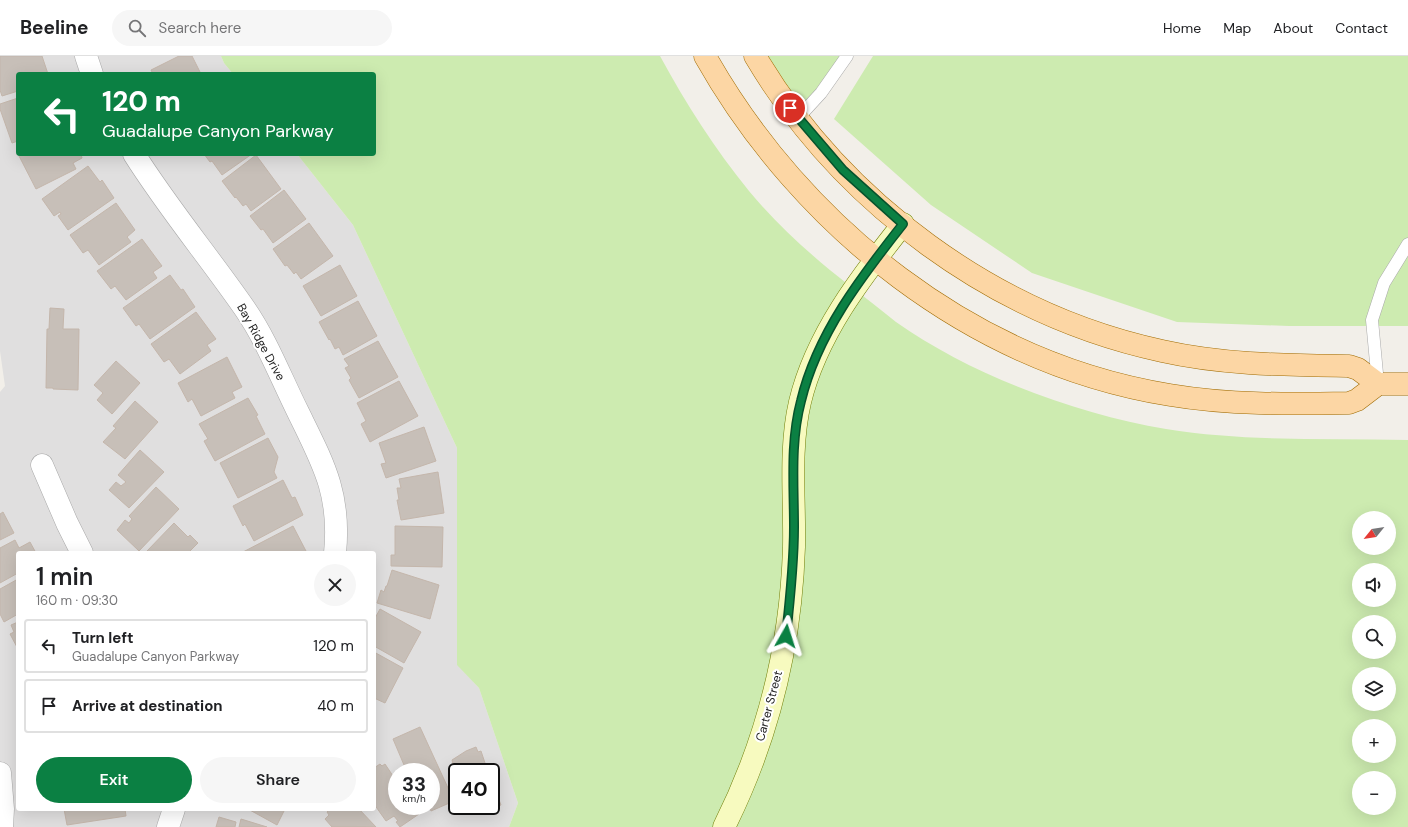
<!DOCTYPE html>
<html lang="en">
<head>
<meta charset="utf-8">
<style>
	:root { --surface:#fff; --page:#f6f6f6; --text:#202124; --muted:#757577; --line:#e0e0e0; --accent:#0b8043 }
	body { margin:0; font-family:"DM Sans",sans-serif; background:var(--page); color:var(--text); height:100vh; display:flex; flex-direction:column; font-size:15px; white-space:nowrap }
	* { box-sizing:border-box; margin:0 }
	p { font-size:13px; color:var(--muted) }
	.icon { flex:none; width:22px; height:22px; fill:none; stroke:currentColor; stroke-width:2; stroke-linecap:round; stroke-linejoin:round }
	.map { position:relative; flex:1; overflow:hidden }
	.details { position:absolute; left:16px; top:495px; width:360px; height:260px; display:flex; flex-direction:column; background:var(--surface); border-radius:4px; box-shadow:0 4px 16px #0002 }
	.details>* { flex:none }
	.banner { position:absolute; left:16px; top:16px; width:360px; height:84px; border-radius:4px; box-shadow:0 4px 16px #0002; background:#0b8043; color:#fff; overflow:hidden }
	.needle { width:26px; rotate:240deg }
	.buttons { position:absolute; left:1352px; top:455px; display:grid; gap:8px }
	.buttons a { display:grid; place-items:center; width:44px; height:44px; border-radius:50%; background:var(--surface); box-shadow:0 4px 16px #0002; font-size:20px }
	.speed { position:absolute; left:388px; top:707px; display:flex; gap:8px; font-size:20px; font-weight:700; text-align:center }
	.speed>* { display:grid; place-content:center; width:52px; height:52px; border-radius:50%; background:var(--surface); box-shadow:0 4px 16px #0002; line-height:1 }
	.speed small { font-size:10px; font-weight:400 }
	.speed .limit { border:2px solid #111; border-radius:6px; background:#fff; color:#111 }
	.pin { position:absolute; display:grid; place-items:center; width:34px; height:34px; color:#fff; margin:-17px; border:2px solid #fff; border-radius:50%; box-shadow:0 1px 4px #0007 }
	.me { position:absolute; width:44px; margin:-22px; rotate:6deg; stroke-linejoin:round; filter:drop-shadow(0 0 3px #0008) }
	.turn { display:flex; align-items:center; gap:14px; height:84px; padding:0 20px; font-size:18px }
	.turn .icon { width:52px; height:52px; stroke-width:2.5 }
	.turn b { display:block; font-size:28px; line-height:34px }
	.round { display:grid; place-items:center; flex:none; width:42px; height:42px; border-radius:21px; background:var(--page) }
	.overview { display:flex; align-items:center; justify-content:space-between; height:68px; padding:0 20px }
	h1 { font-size:24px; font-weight:600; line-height:30px }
	.cta { display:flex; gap:8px; margin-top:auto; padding:8px 20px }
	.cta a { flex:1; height:46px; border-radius:24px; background:var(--accent); color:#fff; font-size:16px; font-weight:600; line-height:46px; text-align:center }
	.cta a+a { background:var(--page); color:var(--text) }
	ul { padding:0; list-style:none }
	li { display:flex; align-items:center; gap:12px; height:54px; margin:0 8px 6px; padding:0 12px; border:2px solid var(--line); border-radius:4px }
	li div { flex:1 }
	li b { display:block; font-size:15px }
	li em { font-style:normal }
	header { display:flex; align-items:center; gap:24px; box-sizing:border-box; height:56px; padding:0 20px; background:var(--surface); border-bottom:1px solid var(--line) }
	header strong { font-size:19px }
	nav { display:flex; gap:22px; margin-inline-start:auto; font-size:14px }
	.search { width:280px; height:36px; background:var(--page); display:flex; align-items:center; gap:10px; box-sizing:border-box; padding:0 14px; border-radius:22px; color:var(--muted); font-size:15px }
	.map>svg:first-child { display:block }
	.residential { fill:#e0dfdf; fill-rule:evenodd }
	.grass { fill:#cdebb0; fill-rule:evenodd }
	.building { fill:#c7bfb8; stroke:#c4b6ab }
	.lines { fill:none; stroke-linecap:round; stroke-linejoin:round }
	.lane-casing { stroke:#a9a9a9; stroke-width:13 }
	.street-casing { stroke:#a9a9a9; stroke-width:23 }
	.secondary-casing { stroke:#707d05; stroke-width:23 }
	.primary-casing { stroke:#a06b00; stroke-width:23 }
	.lane { stroke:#fff; stroke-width:12 }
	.street { stroke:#fff; stroke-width:22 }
	.secondary { stroke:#f7fabf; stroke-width:22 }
	.primary { stroke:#fcd6a4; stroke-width:22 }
	.route-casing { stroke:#07532c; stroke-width:10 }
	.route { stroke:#0b8043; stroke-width:7 }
	.labels { text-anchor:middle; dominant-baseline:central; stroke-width:4; stroke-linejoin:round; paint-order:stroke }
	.street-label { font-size:12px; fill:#222; stroke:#fff }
</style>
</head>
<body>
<header>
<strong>Beeline</strong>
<div class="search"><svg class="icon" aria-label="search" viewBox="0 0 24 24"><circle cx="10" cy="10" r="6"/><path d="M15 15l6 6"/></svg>Search here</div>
<nav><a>Home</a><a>Map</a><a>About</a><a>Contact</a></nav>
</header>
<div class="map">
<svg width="1408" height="771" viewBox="0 0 1408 771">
	<rect width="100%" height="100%" fill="#f2efe9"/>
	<path class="residential" d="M0,0H221L224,7L233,18H18V98H297L353,169L457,392V608L479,632L518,747L509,771H0V336L5,330L0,295ZM18,497H374V753H18ZM397,716H431V750H397ZM457,716H491V750H457Z"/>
	<path class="grass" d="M221,0H660C686,48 715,93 749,135C780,172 813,201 850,230C866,242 881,254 896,266C971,319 1076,358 1166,373C1246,386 1327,382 1408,384V771H509L518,747L479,632L457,609V392L353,169L297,98H374V18H233L224,7ZM1359,462H1389V492H1359ZM1359,514H1389V544H1359ZM1359,566H1389V596H1359ZM1359,618H1389V648H1359ZM1359,670H1389V700H1359ZM1359,722H1389V752H1359Z
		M755,0H847L798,62Z
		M873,0H1408V270H1289L1177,266L1032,217L931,149L834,63Z"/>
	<path class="building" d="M0,0H42L48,18H18V35L2,40L0,34Z
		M179,0H192L201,18H153L151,14Z
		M18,42V85L12,87L0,53V48Z
		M18,98H81L82,102L73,107L76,113L36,133Z
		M204,98H252L222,119L212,105L210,106Z
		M256,99L281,133L251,155L246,148L243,150L236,141L235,142L222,125Z
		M88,110L100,126L102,124L114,142L68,174L58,160L61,158L60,156L54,160L42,143Z
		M284,134L306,163L273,187L263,173L261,174L250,160Z
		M116,147L135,174L127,181L131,186L99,209L88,194L83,197L70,179Z
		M309,167L333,200L301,223L296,216L294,218L287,209L285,210L273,193Z
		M142,183L162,210L153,216L157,222L126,244L115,230L111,233L97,215Z
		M340,209L357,240L321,260L303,230Z
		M170,219L181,234L183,233L195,251L150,283L139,268L136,270L123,252Z
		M358,245L377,280L343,299L339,291L335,293L330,283L329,284L319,266Z
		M50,252L64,253L63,273H79L78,334L53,333V332H46L47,273H49Z
		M196,256L216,283L207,289L211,295L180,318L169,303L164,306L151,288Z
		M378,285L398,321L359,342L349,324L351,322L345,312L349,310L344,303Z
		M227,301L242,331L232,336L235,342L201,360L192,343L188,346L178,327Z
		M116,305L140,327L112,358L97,344L103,337L94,329Z
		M399,325L418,360L370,386L361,368L366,365L357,347Z
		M248,342L258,359L256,360L265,378L215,405L204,385L208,383L199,368Z
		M135,345L158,366L125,403L103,386L116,372L113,370Z
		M424,371L436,405L386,422L381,408L386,407L379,387Z
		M268,382L278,401L274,416L277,422L238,442L220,407Z
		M140,394L164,416L129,452L109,434L116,426L121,430L126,426L118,419Z
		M438,416L444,457L401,464L397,444H399L397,432H401L399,423Z
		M283,424L292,442L295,441L303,459L254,485L245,468L243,470L233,450Z
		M156,431L179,453L139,495L117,474L125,464L129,467L132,463L129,460Z
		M3,456L14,477L0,484V458Z
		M174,467L188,481L190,479L198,487L188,497H150L147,495Z
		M293,470L307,497H244L243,496Z
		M395,470L443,471L442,511L391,510V499H395Z
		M15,484L19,492L30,486L36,497H18V517L0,527V492Z
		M392,514L439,529L430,563L377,547L381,534L384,536L386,530H387Z
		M18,523V558L4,566L0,558V533Z
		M380,553L421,576L404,607L374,590V564Z
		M18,566V593L10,578L14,576L11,569Z
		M374,596L403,612L385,647L374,642Z
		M420,671L454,745L431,755L429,750H431V716H407L393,683Z
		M476,691L478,696L481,695L488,716H457V722L452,704L466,695Z
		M380,708L382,710L385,708L397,726V750H414L419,758L400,771L396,766L398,765L394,760L386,765L374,748V712Z
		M491,723L501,749L477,758L475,753L477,752L476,750H491Z
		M64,753H125L126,760L67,769Z
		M248,753H285L277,769Z
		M330,753H359L376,771H332L325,763L329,759L327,756Z
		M219,761L236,766L235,771H216Z
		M241,763L267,771H239Z"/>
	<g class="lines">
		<defs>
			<path id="lane" d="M798,62L821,37L847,0
				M1378,328L1372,264L1384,227L1408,188"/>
			<path id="street" d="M86,0L92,18
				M134,98C168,152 209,201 245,253C267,285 281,322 298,356C323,407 341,438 335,497
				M42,409L67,467L82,497
				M0,717L3,753L2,771
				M168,771L174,753"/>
			<path id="secondary" d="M724,771C768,683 791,590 794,491C795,443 789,393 800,346C816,279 861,221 903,168"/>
			<path id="primary" d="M705,0C802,172 973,307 1170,339C1229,349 1289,348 1349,347L1357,344L1378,328
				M755,0C842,147 995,259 1162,295C1224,309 1287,309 1349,310L1358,313L1378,328H1408"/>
		</defs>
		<use href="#lane" class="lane-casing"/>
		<use href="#street" class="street-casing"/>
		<use href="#secondary" class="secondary-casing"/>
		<use href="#primary" class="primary-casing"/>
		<use href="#lane" class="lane"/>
		<use href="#street" class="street"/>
		<use href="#secondary" class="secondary"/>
		<use href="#primary" class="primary"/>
	</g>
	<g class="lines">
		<defs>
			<path id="route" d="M786,580C790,544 794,508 794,471C794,429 790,386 801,345C817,278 861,221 903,168L843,114L790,52"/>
		</defs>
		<use href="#route" class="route-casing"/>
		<use href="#route" class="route"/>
	</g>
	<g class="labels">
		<g class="street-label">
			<text transform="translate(261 286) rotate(61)">Bay Ridge Drive</text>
			<text transform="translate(769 650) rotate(-75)">Carter Street</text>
		</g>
	</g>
</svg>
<div class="buttons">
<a><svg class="needle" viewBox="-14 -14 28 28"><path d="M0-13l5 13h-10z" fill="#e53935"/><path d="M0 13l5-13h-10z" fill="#757577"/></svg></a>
<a><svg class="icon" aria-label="sound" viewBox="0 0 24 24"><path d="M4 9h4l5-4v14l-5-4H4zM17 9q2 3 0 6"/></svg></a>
<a><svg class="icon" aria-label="search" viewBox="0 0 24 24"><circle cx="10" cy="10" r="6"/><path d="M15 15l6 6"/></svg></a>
<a><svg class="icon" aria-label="layers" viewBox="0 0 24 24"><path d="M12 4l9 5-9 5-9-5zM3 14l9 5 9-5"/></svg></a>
<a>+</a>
<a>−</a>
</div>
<div class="speed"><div>33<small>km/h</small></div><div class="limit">40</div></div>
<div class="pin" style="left:790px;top:52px;background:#d93025"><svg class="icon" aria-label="arrive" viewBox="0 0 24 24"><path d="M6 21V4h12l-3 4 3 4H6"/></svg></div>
<svg class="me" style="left:786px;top:580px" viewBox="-20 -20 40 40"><path d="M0-17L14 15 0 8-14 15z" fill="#0b8043" stroke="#fff" stroke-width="4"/></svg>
<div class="banner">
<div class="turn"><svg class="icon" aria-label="left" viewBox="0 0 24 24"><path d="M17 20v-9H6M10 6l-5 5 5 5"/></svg><div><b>120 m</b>Guadalupe Canyon Parkway</div></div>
</div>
<section class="details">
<div class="overview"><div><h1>1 min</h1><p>160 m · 09:30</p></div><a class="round"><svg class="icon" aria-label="close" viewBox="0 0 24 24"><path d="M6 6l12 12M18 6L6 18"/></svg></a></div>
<ul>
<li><svg class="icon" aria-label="left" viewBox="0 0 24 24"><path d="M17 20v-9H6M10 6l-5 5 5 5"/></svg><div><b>Turn left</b><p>Guadalupe Canyon Parkway</p></div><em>120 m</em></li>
<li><svg class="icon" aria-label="arrive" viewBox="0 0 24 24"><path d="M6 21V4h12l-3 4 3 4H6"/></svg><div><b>Arrive at destination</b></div><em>40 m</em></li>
</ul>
<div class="cta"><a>Exit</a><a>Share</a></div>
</section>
</div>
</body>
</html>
